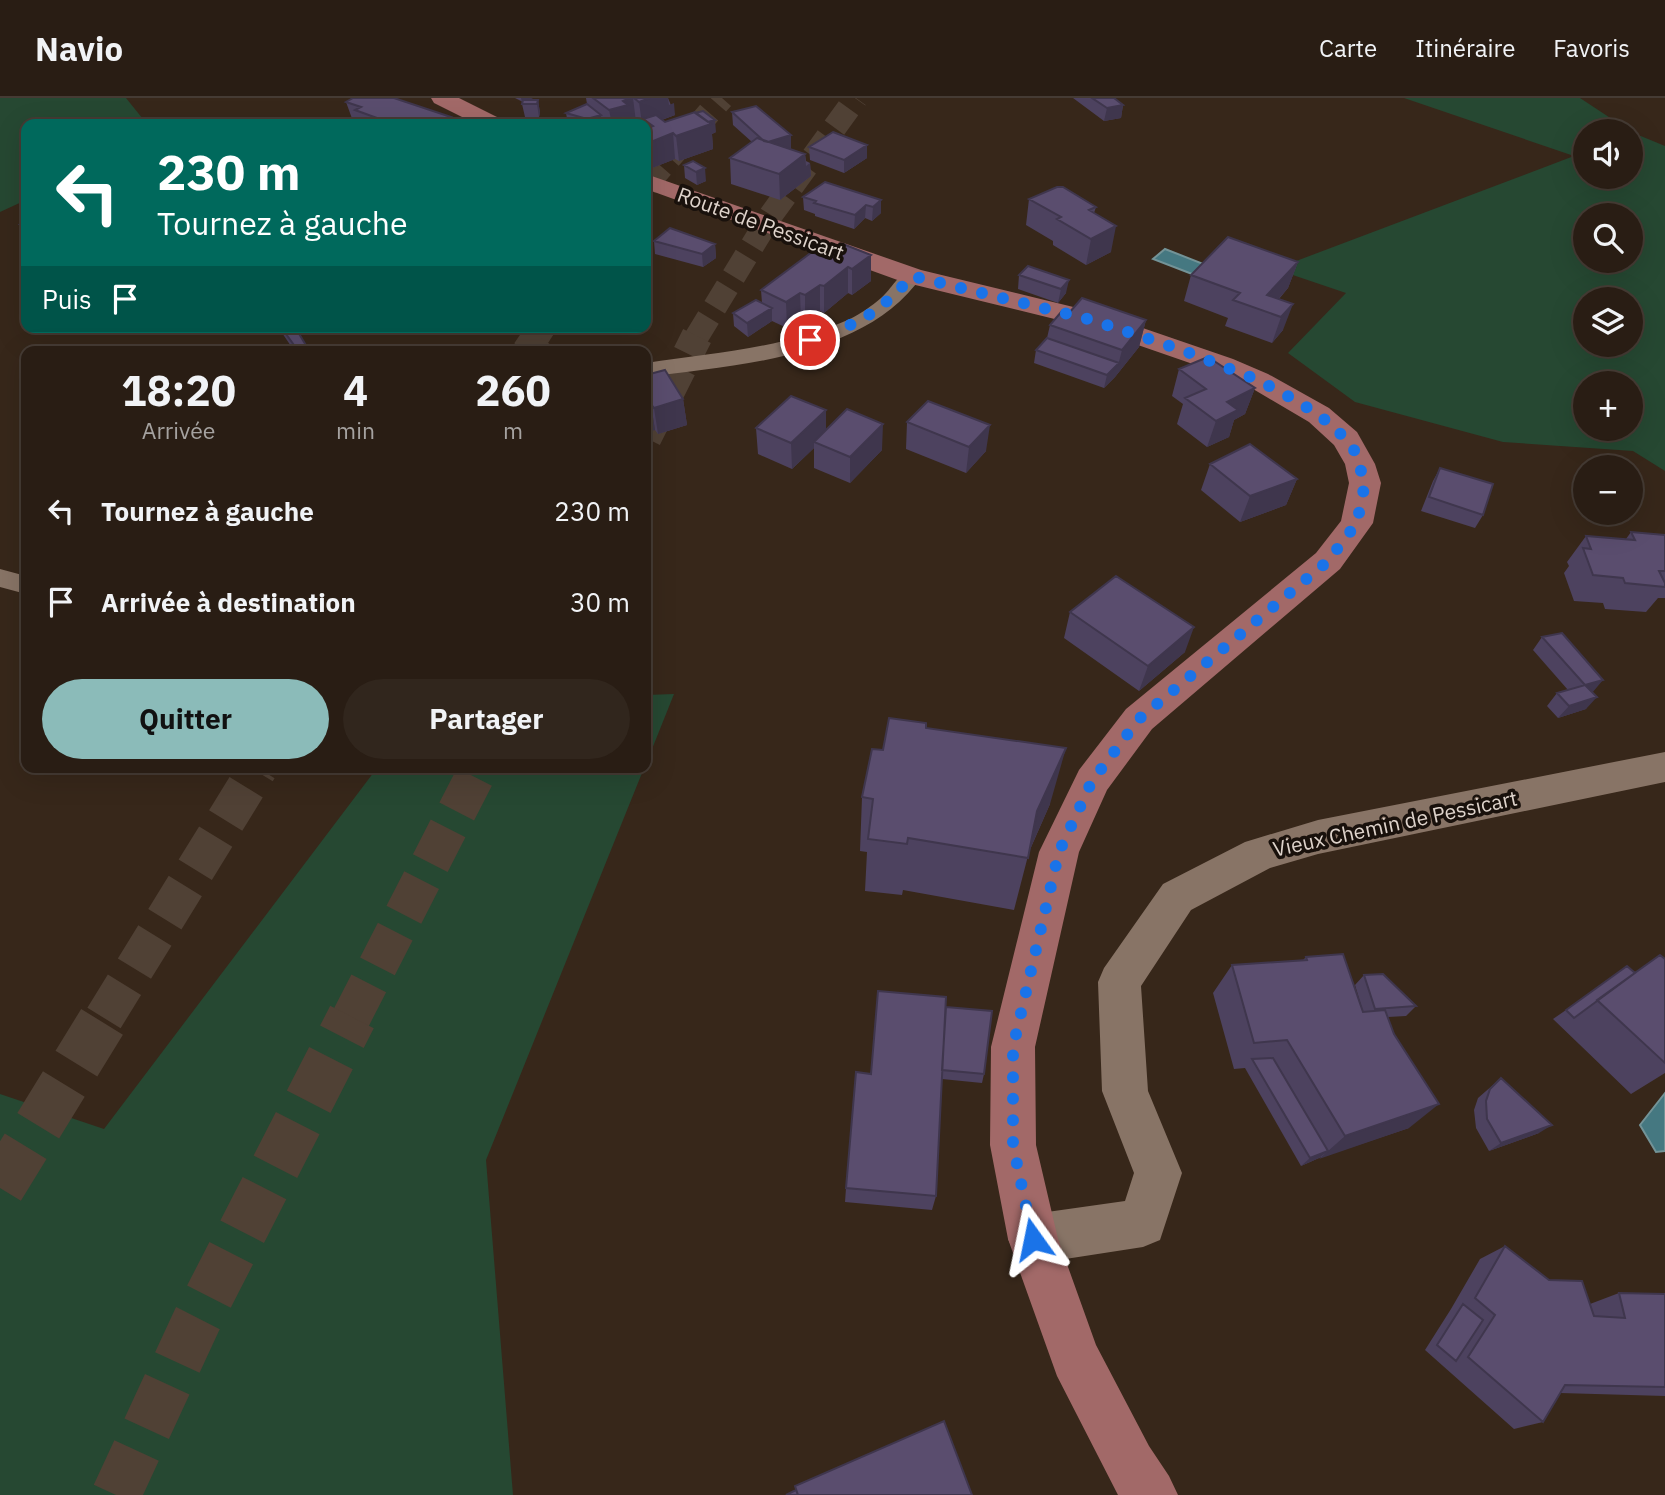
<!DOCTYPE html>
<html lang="fr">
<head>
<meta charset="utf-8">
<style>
	:root { --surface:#291d14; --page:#31261d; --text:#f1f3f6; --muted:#a5a2a0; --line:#453b34; --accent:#8bbbb9 }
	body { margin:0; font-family:"IBM Plex Sans",sans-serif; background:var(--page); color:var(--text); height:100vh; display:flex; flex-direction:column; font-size:26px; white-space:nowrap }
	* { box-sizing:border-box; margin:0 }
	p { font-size:23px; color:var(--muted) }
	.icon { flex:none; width:38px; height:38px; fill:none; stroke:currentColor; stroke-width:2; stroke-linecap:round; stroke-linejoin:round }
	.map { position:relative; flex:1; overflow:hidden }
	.panel { position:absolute; left:21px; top:248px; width:630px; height:427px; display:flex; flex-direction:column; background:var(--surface); border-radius:14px; box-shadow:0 7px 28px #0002,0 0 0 2px var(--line) }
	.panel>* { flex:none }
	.guide { position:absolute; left:21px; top:21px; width:630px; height:214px; border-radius:14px; box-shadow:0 7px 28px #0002,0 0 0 2px var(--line); background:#00695c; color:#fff; overflow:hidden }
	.buttons { position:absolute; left:1573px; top:21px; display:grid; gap:14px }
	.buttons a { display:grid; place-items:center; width:70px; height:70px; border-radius:50%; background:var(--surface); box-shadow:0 7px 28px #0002,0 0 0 2px var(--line); font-size:35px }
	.pin { position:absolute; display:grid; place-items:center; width:60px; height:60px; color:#fff; margin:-30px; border:4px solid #fff; border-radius:50%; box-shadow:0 2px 7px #0007 }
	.me { position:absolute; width:77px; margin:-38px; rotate:348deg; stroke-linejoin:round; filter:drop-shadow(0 0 5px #0008) }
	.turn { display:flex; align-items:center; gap:24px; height:147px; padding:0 21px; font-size:32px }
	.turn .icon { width:91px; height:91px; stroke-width:2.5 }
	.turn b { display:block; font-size:49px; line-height:60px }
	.then { display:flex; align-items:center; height:66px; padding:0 21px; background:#0003; gap:14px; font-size:26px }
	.eta { display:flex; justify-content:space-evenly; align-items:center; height:119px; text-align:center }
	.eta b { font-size:42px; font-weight:700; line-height:49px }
	.primary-button { display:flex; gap:14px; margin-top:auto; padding:14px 21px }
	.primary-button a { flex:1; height:80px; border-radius:42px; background:var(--accent); color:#111; font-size:28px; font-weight:700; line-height:80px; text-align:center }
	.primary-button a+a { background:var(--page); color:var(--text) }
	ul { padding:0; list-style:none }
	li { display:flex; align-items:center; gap:21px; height:91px; padding:0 21px }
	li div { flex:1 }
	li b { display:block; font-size:26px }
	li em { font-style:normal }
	header { display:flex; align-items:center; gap:42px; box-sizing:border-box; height:98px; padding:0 35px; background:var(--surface); border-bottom:2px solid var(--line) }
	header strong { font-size:33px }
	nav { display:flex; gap:38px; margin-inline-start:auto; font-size:24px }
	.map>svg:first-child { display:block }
	.green { fill:#264832; fill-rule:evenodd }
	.water { fill:#457881; stroke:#739397; stroke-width:2 }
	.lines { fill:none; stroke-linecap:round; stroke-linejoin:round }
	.highway-tunnel-far3 { stroke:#504135; stroke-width:24; stroke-dasharray:24 12; stroke-linecap:butt }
	.highway-tunnel-far2 { stroke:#504135; stroke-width:31; stroke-dasharray:31 16; stroke-linecap:butt }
	.highway-tunnel-far1 { stroke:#504135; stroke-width:39; stroke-dasharray:39 19; stroke-linecap:butt }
	.highway-tunnel { stroke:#504135; stroke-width:49; stroke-dasharray:49 24; stroke-linecap:butt }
	.lane { fill:#887466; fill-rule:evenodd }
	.street { fill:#887466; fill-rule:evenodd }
	.secondary { fill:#a26968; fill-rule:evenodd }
	.wall { fill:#4d425f }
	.shaded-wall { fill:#3f364d }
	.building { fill:#5a4d6e; stroke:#3f364d; stroke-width:2 }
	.route { stroke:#1a73e8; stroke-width:12; stroke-dasharray:0 21.6 }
	.labels { text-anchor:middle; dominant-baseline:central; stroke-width:7; stroke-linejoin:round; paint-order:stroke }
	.street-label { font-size:21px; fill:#ded3cb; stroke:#19110c }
</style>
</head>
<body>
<header>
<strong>Navio</strong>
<nav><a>Carte</a><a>Itinéraire</a><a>Favoris</a></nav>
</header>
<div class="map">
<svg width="1665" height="1397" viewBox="0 0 1665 1397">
	<rect width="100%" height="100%" fill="#37271a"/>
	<path class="green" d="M0,0H126L147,26H26V102L0,114Z
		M1404,0H1580L1630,33H1586V79H1631V34L1665,48V373L1633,353L1503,344L1355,304L1288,255L1346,195L1275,171L1574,58ZM1586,117H1631V163H1586ZM1586,201H1631V247H1586ZM1586,285H1631V331H1586Z
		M674,596L646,666V597Z
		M377,670H644L486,1062L513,1397H0V996L104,1031Z"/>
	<path class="water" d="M1165,151L1211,169L1200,179L1153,161Z
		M1665,995V1053L1656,1054L1640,1027Z"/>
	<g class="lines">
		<path class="highway-tunnel-far3" d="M646,87L722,0
			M537,240L544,229
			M696,240L771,117L856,0"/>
		<path class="highway-tunnel-far2" d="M527,254L538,238
			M646,340L697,238"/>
		<path class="highway-tunnel-far1" d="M104,920L258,670
			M351,920L479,670"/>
		<path class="highway-tunnel" d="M0,1090L105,919
			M116,1397L197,1222L352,919"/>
		<path class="lane" d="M912,172L919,174L922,178C865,260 737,267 646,279V265C715,255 785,250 850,221C860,216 872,208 881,200C892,191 898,175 912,172Z
			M0,471L26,478V496L0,489Z"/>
		<path class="street" d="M1665,654V684L1318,756L1270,770L1191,812L1141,888L1148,993L1182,1075L1160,1142L1143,1149L1033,1166L1016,1158L1008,1141L1016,1124L1033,1116L1125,1103L1134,1075L1102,993L1098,884L1104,870L1163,786L1245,744L1318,722Z"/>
		<path class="secondary" d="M431,0H459L501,21L504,26H476L434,5Z
			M646,76L921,172L1102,216L1233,261L1268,276L1329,310L1357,334L1375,366L1381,385L1373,425L1340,471L1152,631L1107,692L1079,754L1035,949L1036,1047L1058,1141L1096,1247L1149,1348L1169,1378L1178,1397H1118L1057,1278L1008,1141L990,1047L991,949L1039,754L1079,672L1126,611L1316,455L1341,423L1349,385L1345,366L1334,347L1309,324L1248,288L1213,273L1083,228L903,184L646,91Z"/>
	</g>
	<path class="wall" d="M515,0H533L527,2H538L540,15L539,19H525L522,6L523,4Z
		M586,0H668L675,17L662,22L665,24L716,34L712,36L713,51L679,63L675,61L647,72H646V26H639L636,24L631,26H568L566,15L587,6Z
		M1073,0H1114L1123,7L1121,20L1104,23Z
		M398,1L451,19L453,26H354L346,4Z
		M732,14L791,50L790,51L805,56L806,63L810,65L811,78L780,102L731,86L730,60L752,44L733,27Z
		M867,47V60L844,75L810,62L809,49Z
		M693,63L706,83L697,87L685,80L684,67Z
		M803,99L881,102V115L872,123L865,120L854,131L815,118V116L804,112Z
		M1029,101L1096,109L1094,115L1111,154L1086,167L1053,147V143L1026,127Z
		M26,120V136L20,126Z
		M654,143L715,146L716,160L703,169L655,156Z
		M871,157V183L852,197L848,195L824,215L820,213L805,223L801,221L787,230L772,223L748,239L734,228L733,215L762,205L761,192Z
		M1298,164L1288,190L1279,201L1283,232L1272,245L1225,228L1228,220L1184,203L1191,177Z
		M1028,168L1066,195L1058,205L1018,191L1019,177Z
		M1069,215L1146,222L1139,249L1115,279L1104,290L1034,265L1036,252L1047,240L1050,227Z
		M278,229H295L310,254H295Z
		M1179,271L1255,290L1245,316L1234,322L1229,339L1207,349L1177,326L1183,306L1172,298Z
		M646,277L683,301L687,327L658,336L655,332Z
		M826,312V332L882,352L850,385L814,370V350L792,371L758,356L756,330Z
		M907,324L986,353L966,375L906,351Z
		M1210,366L1297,381L1286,407L1240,424L1201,392Z
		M1440,370L1483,417L1475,430L1421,413L1433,383Z
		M1631,434L1665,437V500H1658L1646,514L1605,511L1603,505L1574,503L1564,475L1569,468L1567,464L1586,438L1626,441Z
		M1070,514L1185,554L1139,593L1064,540Z
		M1542,539L1592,594L1586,611L1558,620L1547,608L1557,595L1568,592L1533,552Z
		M926,630L1050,706L1029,754L1014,812L903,792L902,797L865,793L867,754L860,753L862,699L883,652Z
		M1306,859L1363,914L1355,887L1364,877L1416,908L1406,918L1388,919L1409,1030L1319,1060L1301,1068L1245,970L1234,971L1213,895L1232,867L1303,862Z
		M1665,861V975L1631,996L1553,921L1566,912L1635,875Z
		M946,909L984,976L982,985L942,981L936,1098L932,1112L845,1104L846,1090L871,976Z
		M1501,980L1539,1035L1489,1053L1476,1030L1474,1012L1478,1000Z
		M1505,1148L1549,1182L1590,1206L1619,1195L1665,1196V1298L1560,1295L1543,1324L1514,1331L1425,1252L1451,1211L1480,1161Z"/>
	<path class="shaded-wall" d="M521,0H533L522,4Z
		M630,0H633L636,24L631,26H612L609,12L623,3Z
		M650,0H668L669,7L674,5L675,17L650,26L643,21L644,26H642L639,4Z
		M538,2L540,15L539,19L537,6Z
		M1123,7L1121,20L1104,23L1107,10Z
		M601,17L602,26H588L587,21Z
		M451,19L453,26H438Z
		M715,22L716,34L712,36L713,51L679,63L676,38L696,27Z
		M673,35L675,61L647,72L646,44Z
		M791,37V50L770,56L766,44Z
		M867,47V60L844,75V62Z
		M805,56L806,68L810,65L811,78L780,102L779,76Z
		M705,70L706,83L697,87L696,74Z
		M881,102V115L872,123L873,109Z
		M866,107L865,120L854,131L855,117Z
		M1116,128L1111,154L1086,167L1091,141Z
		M715,146L716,160L703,169L702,156Z
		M871,157V183L852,197V171Z
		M1298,164L1288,190L1267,214V197Z
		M848,169V195L824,215V188Z
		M1069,182L1066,195L1058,205L1061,191Z
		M820,187V213L805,223V197Z
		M800,195L801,221L787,230L786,204Z
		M1293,206L1283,232L1272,245L1281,219Z
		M772,210V223L748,239L747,225Z
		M1146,222L1139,249L1115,279L1122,252Z
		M1119,265L1115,279L1104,290L1107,277Z
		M1255,290L1245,316L1234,322L1229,339L1207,349L1216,323L1227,304Z
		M683,301L687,327L658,336L654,310Z
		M651,306L655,332L646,335V307Z
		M826,312V338L814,344V350L792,371L791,345Z
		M883,326L882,352L850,385V359Z
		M990,327L986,353L966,375L969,349Z
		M1297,381L1286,407L1240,424L1250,398Z
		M1194,529L1185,554L1139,593L1148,568Z
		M1603,582L1592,595L1585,587Z
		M1597,599L1586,611L1558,620L1569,608Z
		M1066,650L1050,706L1026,760L1037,713Z
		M1439,1006L1409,1030L1319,1061L1345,1038Z
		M1552,1027L1539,1035L1489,1053L1501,1045Z
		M1328,1053L1319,1060L1301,1068L1310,1060Z"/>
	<path class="building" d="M353,0H394L451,19L438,26H380L372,23L377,20L355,12L361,9L346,4Z
		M593,0H630L623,3L628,7L609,12Z
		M634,0H650L639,4Z
		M1092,0H1114L1123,7L1107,10Z
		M523,2H538L537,6H522Z
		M587,6L601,17L587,21L566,15Z
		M756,8L791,37L768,44L764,43L732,14Z
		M703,13L715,22L708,24L695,15Z
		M695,14L711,26L676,38L673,35L646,46V31L653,28L643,21L656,17L665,24Z
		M833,34L867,47L844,62L809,49Z
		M757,40L805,56L779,76L730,60Z
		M693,63L705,70L696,74L684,67Z
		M825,84L881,102L873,109L866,107L855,117L814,105L816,103L803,99Z
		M1057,89H1063L1096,109L1089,112L1116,128L1091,141L1057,121L1061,119L1029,101Z
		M25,120H26V126H20Z
		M670,130L715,146L702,156L654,143Z
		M1228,139L1298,164L1267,197L1293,206L1281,219L1233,202L1240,195L1191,177Z
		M843,146L871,157L852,171L848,169L824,188L820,187L805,197L800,195L786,204L761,192L812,154L823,159Z
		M1028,168L1069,182L1061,191L1019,177Z
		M1082,200L1146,222L1122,252L1050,227L1062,213L1069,215Z
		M756,202L772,210L747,225L733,215Z
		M281,229H295L310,254H299Z
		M1047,240L1119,265L1107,277L1036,252Z
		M1208,259L1255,290L1227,304L1238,312L1216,323L1185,300L1206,291L1179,271Z
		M665,272L683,301L654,310L651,306L646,307V277Z
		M791,298L826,312L791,345L756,330Z
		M928,303L990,327L969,349L907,324Z
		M847,311L883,326L850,359L814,344Z
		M1250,346L1297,381L1250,398L1210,366Z
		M1440,370L1493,386L1483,417L1429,399Z
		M1631,434L1665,437V473H1659L1665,485V489L1625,485L1623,480L1593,477L1583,450L1591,451L1586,438L1635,442Z
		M1116,478L1194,529L1148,568L1070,514Z
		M1562,535L1603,582L1585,587L1542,539Z
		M1585,587L1597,599L1569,608L1557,595Z
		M889,620L926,625V630L1066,650L1037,713L1028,760L908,740L907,746L868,741L873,701L862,699L872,651L883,652Z
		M1343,856L1363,914L1385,912L1394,936L1439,1006L1345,1038L1287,942L1254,945L1232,867L1307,862L1306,859Z
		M1660,857L1665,861V965L1597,902Z
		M1627,868L1635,875L1574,920L1566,912Z
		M1383,876L1416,908L1375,911L1364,877Z
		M878,893L946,899L936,1098L846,1090L856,974L871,976Z
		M946,909L992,913L984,976L942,972Z
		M1273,960L1328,1053L1310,1060L1252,961Z
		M1501,980L1552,1027L1501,1045L1487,1021L1486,1003L1490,991Z
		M1505,1148L1549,1182L1582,1183L1594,1218L1625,1220L1619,1195L1665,1196V1289L1565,1287L1543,1324L1468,1259L1495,1217L1475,1200Z
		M1463,1206L1483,1222L1456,1263L1437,1247Z
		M944,1323L972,1397H798L795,1388Z
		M796,1392L798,1397H786Z"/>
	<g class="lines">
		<path class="route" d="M810,242C857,227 878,216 912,178L1092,222L1182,252L1258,282L1299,304L1334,328L1354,352L1365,385L1357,425L1328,463L1139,621L1092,683L1059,754L1013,949V1047L1033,1141"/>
	</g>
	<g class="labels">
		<g class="street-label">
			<text transform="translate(761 125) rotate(20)">Route de Pessicart</text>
			<text transform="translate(1395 725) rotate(-12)">Vieux Chemin de Pessicart</text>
		</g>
	</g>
</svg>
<div class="buttons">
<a><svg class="icon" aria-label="sound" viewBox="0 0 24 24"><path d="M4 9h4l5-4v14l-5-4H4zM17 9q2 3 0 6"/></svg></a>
<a><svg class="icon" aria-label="search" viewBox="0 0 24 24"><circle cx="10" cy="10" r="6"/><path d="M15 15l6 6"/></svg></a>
<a><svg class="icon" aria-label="layers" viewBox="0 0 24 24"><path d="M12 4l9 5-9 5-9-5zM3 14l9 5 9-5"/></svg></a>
<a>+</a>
<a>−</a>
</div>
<div class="pin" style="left:810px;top:242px;background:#d93025"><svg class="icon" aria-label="arrive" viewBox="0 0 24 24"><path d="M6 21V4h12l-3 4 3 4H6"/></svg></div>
<svg class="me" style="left:1033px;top:1141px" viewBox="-20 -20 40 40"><path d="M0-17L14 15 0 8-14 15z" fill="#1a73e8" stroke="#fff" stroke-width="4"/></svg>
<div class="guide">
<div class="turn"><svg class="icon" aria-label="left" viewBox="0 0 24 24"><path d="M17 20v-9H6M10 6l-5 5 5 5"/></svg><div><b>230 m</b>Tournez à gauche</div></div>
<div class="then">Puis<svg class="icon" aria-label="arrive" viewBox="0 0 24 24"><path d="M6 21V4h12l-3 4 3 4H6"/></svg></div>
</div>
<section class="panel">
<div class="eta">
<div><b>18:20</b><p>Arrivée</p></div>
<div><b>4</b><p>min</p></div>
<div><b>260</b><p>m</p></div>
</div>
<ul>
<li><svg class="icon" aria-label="left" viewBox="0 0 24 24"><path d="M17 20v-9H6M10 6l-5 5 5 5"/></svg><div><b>Tournez à gauche</b></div><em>230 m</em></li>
<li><svg class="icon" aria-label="arrive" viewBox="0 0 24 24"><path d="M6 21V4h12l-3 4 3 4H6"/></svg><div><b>Arrivée à destination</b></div><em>30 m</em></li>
</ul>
<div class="primary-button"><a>Quitter</a><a>Partager</a></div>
</section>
</div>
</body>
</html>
